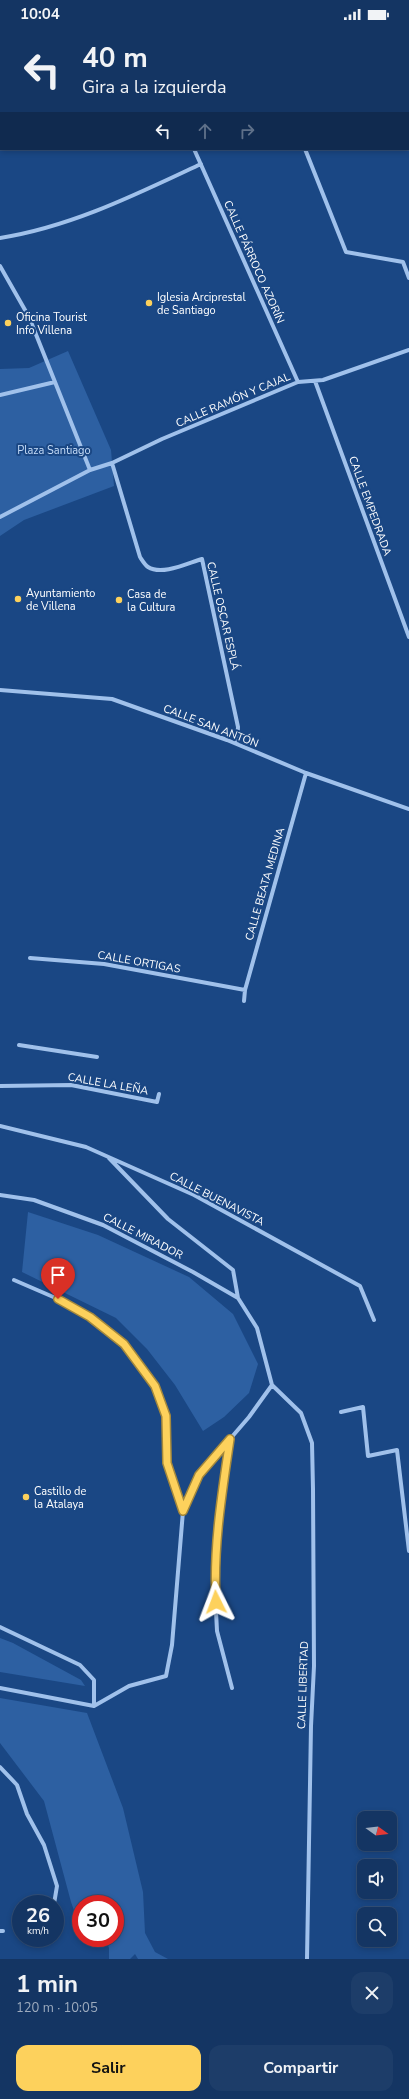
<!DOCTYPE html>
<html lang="es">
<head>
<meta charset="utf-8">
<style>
	:root { --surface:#143563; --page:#1d3d69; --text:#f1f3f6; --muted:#9dabbe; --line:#335078; --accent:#fdd15c }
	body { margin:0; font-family:"Nunito Sans",sans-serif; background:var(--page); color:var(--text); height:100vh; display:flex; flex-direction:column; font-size:15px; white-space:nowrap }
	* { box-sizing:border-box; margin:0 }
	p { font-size:13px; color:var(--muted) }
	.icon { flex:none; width:22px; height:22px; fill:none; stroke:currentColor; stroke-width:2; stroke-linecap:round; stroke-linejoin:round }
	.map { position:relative; height:1931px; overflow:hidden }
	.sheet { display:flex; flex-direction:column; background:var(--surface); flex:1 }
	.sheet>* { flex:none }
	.top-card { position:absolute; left:0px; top:0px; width:409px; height:122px; box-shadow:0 2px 6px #0003,0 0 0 1px var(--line); background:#143563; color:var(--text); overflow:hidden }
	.needle { width:26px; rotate:105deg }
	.buttons { position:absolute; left:357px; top:1783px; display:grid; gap:8px }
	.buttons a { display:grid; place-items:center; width:40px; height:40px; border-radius:8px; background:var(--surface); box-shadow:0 2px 6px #0003,0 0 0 1px var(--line); font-size:20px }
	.speed { position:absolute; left:12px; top:1867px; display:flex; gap:8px; font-size:20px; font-weight:700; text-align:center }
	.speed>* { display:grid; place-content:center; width:52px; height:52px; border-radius:50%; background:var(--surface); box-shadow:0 2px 6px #0003,0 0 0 1px var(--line); line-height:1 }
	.speed small { font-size:10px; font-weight:400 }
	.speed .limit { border:6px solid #d22; background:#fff; color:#111 }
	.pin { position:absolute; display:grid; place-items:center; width:34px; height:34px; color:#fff; margin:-41px -17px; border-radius:50% 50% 50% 0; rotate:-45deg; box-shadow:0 0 4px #0007 }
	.pin .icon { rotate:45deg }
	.me { position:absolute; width:44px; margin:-22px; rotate:357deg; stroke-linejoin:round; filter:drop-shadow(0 0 3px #0008) }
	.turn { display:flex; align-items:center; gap:14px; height:84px; padding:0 16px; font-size:18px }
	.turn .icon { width:52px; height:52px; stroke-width:2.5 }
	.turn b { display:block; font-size:28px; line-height:34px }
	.lanes { display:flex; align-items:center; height:38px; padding:0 16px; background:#0003; justify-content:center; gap:20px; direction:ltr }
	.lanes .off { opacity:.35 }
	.round { display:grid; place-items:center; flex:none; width:42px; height:42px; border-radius:12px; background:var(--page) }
	.head { display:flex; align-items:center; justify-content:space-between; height:68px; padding:0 16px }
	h1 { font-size:24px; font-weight:700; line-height:30px }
	.primary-button { display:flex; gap:8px; margin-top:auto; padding:8px 16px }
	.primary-button a { flex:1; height:46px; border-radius:12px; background:var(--accent); color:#111; font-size:16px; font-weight:700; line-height:46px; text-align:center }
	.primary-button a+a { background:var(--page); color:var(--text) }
	.status { display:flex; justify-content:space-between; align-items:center; height:28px; padding:0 20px; background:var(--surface); direction:ltr }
	.status svg { height:11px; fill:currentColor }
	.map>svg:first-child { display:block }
	.green { fill:#2d60a2 }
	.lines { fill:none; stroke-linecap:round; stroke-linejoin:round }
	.street { stroke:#a0c1eb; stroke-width:4 }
	.route-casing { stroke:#a4883c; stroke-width:10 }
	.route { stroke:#fdd15c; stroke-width:7 }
	.poi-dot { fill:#fdd15c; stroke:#1a4784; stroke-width:1.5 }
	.labels { text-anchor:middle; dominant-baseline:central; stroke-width:4; stroke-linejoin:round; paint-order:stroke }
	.street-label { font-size:11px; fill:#fff; stroke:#1a4784 }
	.poi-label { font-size:11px; fill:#fff; stroke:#1a4784; text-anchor:start }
	.park-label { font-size:11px; fill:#c5dcf8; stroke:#1a4784 }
</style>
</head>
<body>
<div class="status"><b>10:04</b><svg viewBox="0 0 49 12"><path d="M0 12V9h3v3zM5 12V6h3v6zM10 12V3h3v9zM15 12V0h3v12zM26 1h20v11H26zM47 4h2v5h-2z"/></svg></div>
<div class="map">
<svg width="409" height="1931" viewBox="0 0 409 1931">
	<rect width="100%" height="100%" fill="#1a4784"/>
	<path class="green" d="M68,323L111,422L114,458L24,492L0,508V341L29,340Z
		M28,1184L98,1207L189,1249L233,1286L258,1336L249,1365L224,1389L203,1403L175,1357L147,1321L116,1290L22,1244Z
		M0,1610L13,1615L81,1652L85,1658L0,1644Z
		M0,1670L87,1685L123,1780L143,1864L145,1905L155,1924L168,1931H138L135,1926L130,1931H109V1920L105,1910H115V1876H81L80,1899L71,1874L44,1773L0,1715Z"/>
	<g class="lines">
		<path class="street" d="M134,0L135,1
			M248,0L249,1
			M0,81L1,80
			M194,121L298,354
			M305,121L346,224L403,234L409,250
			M0,210C71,199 137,166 201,136
			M0,238L29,289L55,354
			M315,353L409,609
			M0,367L55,354L90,442
			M112,435L140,529C142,532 145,537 148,539C162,548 188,535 202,531L238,699L237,716
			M0,489L90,442L112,435L162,411L298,354L323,352L409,322
			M0,662L112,671L227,712L306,745L409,781
			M30,930L104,936L245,962
			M244,973L245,962L306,745
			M19,1017L97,1029
			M0,1058L71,1057L157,1074L159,1066
			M0,1098L86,1119L194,1167L360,1258L374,1292
			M109,1130L168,1191L233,1242L238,1270
			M0,1167L34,1172L103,1197L193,1244L238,1270L257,1300L272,1357L301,1385L312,1415L313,1461L314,1638L311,1698L307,1931
			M14,1252L58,1271L90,1289L124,1316L155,1358L166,1388L167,1435L183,1483
			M341,1384L363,1379L368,1428L397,1422L409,1523
			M229,1413L221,1467L214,1544L217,1603L232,1660
			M0,1599L80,1637L94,1652V1678
			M0,1660L94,1678L129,1658L166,1648L172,1617L183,1483L199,1447L249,1389L272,1357
			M0,1739L17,1757L27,1786L44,1817L57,1858L54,1876
			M0,1903H3"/>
	</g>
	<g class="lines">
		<defs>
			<path id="route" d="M58,1271L90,1289L124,1316L155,1358L166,1388L167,1435L183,1483L199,1447L230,1411C222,1465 213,1519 216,1574"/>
		</defs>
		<use href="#route" class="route-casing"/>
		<use href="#route" class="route"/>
	</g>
	<g class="poi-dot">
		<circle cx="149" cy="275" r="4"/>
		<circle cx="8" cy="295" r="4"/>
		<circle cx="18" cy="571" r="4"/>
		<circle cx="119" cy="572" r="4"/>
		<circle cx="26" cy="1469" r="4"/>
	</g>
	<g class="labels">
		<g class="street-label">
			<text transform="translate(254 234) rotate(66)">CALLE PÁRROCO AZORÍN</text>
			<text transform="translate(233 372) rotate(-23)">CALLE RAMÓN Y CAJAL</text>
			<text transform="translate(370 478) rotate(70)">CALLE EMPEDRADA</text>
			<text transform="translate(223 588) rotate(77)">CALLE OSCAR ESPLÁ</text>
			<text transform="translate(211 698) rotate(21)">CALLE SAN ANTÓN</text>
			<text transform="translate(265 856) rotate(-74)">CALLE BEATA MEDINA</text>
			<text transform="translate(139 934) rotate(10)">CALLE ORTIGAS</text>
			<text transform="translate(108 1056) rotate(10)">CALLE LA LEÑA</text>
			<text transform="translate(217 1171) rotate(27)">CALLE BUENAVISTA</text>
			<text transform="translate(143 1208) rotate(27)">CALLE MIRADOR</text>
			<text transform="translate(303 1657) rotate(-88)">CALLE LIBERTAD</text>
		</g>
		<g class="poi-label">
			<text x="157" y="269">Iglesia Arciprestal<tspan x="157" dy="13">de Santiago</tspan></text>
			<text x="16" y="289">Oficina Tourist<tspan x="16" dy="13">Info Villena</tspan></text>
			<text x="26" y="565">Ayuntamiento<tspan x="26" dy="13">de Villena</tspan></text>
			<text x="127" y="566">Casa de<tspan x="127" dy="13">la Cultura</tspan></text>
			<text x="34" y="1463">Castillo de<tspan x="34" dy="13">la Atalaya</tspan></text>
		</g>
		<g class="park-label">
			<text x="54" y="422">Plaza Santiago</text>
		</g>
	</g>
</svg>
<div class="buttons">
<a><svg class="needle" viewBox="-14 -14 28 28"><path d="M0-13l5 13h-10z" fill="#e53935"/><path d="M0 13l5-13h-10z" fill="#9dabbe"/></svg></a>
<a><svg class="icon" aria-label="sound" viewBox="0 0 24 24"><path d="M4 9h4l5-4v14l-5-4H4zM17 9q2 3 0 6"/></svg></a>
<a><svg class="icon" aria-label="search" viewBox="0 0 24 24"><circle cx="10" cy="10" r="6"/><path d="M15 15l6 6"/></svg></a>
</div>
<div class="speed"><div>26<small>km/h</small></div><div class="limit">30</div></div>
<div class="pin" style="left:58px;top:1271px;background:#d93025"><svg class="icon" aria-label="arrive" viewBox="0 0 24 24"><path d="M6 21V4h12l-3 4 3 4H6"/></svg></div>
<svg class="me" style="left:216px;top:1574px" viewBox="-20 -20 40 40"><path d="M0-17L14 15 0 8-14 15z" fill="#fdd15c" stroke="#fff" stroke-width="4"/></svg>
<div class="top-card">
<div class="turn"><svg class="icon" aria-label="left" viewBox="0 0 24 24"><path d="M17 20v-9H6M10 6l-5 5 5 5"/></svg><div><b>40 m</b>Gira a la izquierda</div></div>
<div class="lanes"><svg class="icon" aria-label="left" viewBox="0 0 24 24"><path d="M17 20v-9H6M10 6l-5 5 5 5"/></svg><svg class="icon off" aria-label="ahead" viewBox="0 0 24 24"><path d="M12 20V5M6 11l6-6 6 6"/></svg><svg class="icon off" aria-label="right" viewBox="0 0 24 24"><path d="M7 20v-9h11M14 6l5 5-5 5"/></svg></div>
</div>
</div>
<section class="sheet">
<div class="head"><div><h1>1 min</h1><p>120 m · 10:05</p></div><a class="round"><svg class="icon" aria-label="close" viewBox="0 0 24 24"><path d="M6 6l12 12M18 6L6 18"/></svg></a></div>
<div class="primary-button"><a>Salir</a><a>Compartir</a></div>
</section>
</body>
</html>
